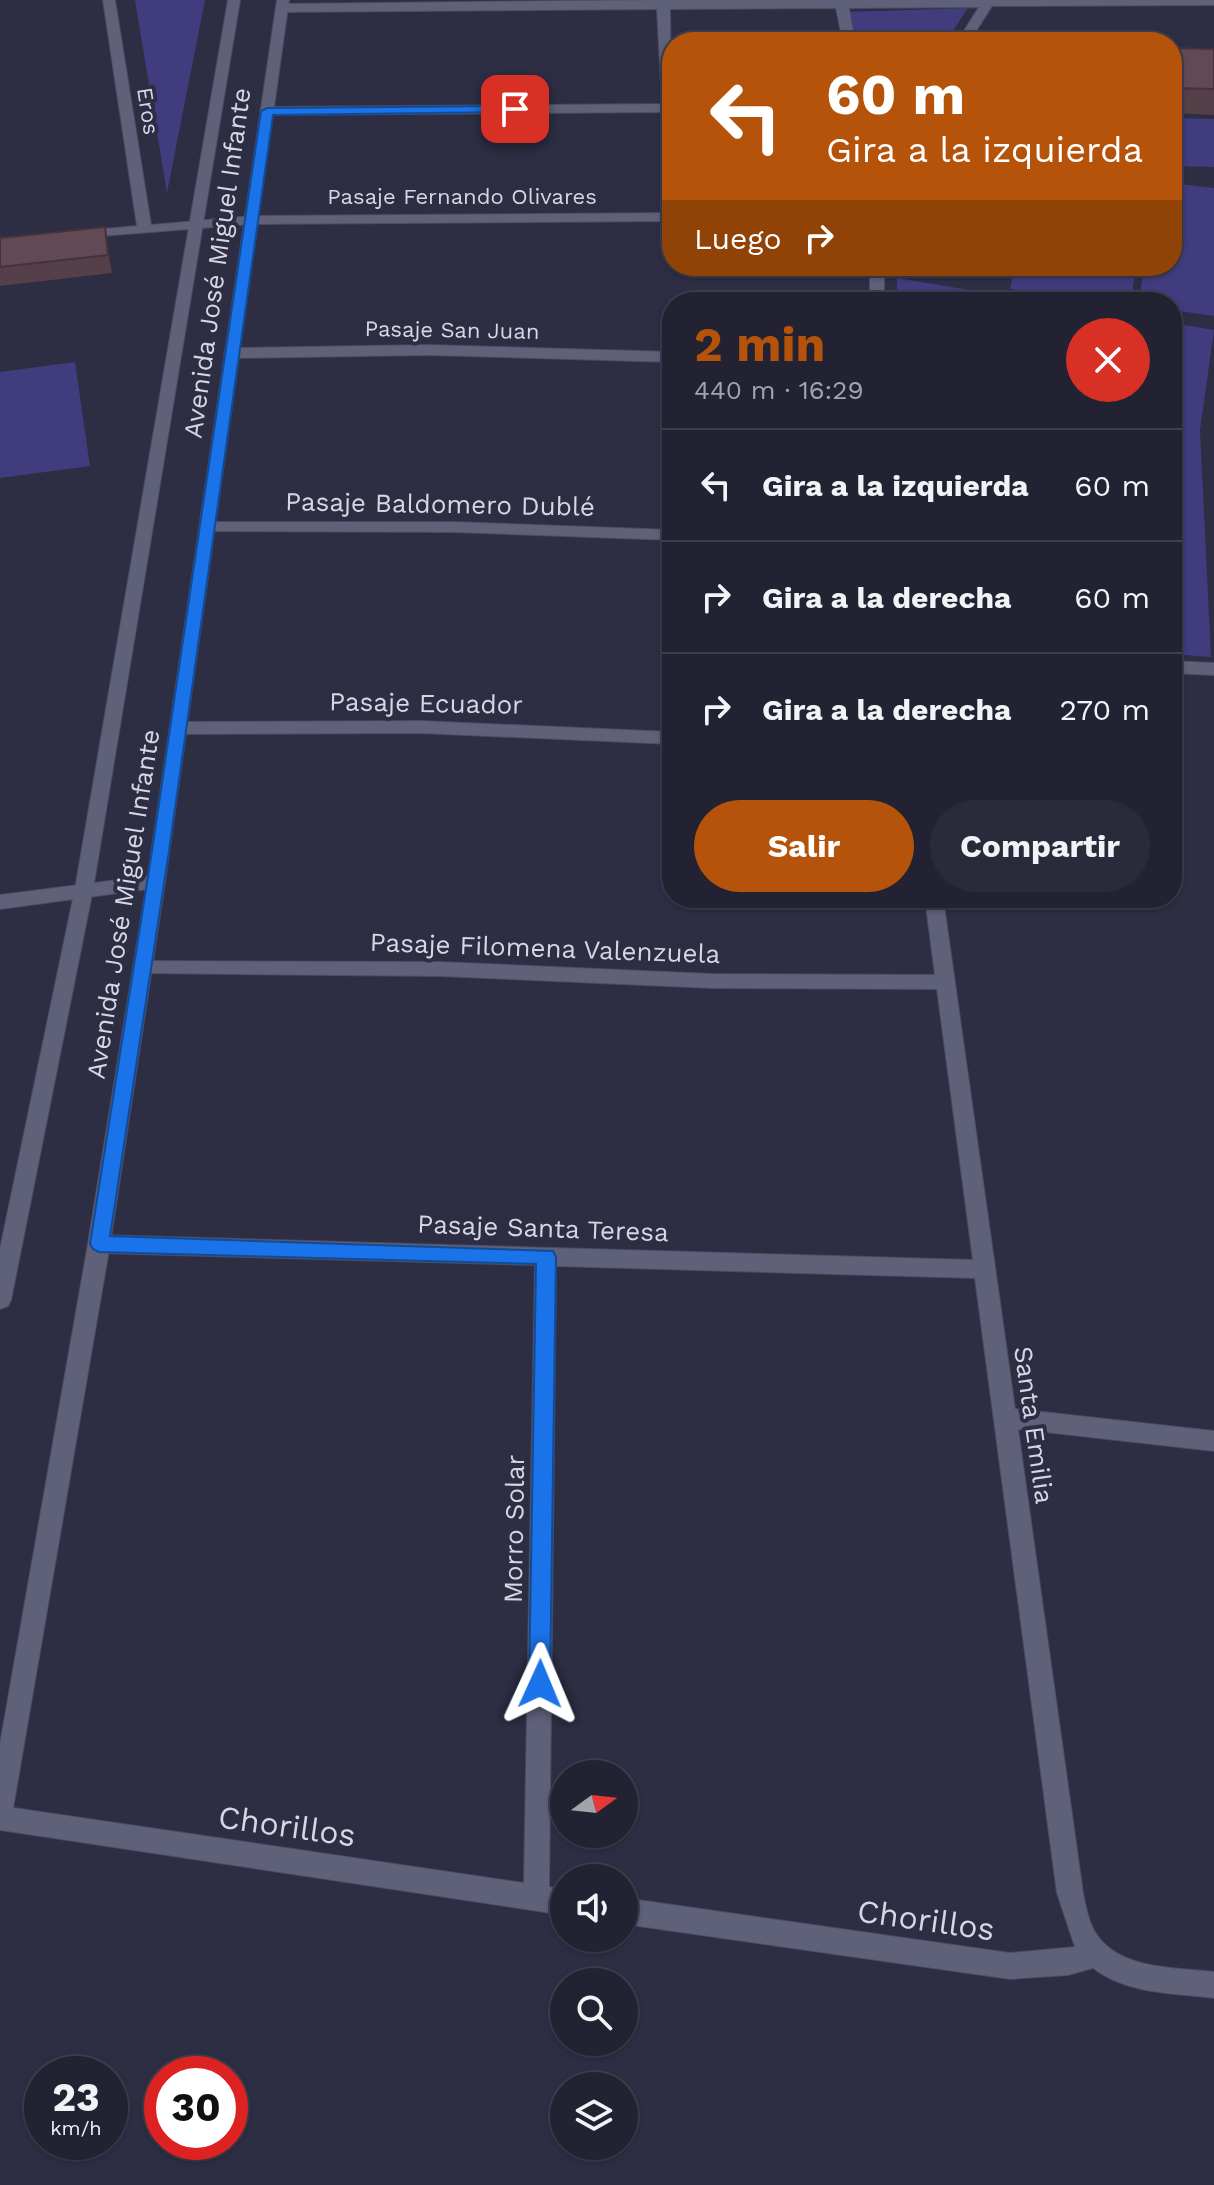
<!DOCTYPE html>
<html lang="es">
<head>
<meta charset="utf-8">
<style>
	:root { --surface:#223; --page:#2a2a3b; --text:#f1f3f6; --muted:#a2a4ac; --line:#3f3f4e; --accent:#b45309 }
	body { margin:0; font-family:"Work Sans",sans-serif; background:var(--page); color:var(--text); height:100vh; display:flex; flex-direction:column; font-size:30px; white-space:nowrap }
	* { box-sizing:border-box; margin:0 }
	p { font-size:26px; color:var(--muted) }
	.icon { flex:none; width:44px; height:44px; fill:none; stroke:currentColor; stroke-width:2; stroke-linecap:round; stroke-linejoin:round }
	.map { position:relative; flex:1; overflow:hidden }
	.side { position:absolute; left:662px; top:292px; width:520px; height:616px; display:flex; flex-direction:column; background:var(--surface); border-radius:32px; box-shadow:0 2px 6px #0004,0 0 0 2px var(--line) }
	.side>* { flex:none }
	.guide { position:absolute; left:662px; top:32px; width:520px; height:244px; border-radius:32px; box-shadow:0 2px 6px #0004,0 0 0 2px var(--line); background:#b45309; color:#fff; overflow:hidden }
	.needle { width:52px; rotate:75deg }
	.tools { position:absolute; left:550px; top:1760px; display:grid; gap:16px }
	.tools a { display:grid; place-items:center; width:88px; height:88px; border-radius:50%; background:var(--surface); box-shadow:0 2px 6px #0004,0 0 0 2px var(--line); font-size:40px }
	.speed { position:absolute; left:24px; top:2056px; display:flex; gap:16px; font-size:40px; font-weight:700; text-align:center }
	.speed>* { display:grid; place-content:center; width:104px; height:104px; border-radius:50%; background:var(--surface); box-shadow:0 2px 6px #0004,0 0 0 2px var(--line); line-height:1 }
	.speed small { font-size:20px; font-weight:400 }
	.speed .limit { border:12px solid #d22; background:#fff; color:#111 }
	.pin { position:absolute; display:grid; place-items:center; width:68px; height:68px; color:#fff; margin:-34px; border-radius:16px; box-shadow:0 4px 12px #0006 }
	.me { position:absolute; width:88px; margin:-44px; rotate:1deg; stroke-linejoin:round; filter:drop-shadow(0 0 6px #0008) }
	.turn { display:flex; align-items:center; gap:28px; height:168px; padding:0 32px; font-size:36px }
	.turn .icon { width:104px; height:104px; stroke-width:2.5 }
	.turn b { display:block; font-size:56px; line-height:68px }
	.then { display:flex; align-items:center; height:76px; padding:0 32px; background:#0003; gap:16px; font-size:30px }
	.round { display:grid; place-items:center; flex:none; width:84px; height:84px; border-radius:42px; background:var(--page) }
	.summary { display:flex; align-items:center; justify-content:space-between; height:136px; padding:0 32px }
	h1 { font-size:48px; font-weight:700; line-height:60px; color:var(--accent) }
	.primary-button { display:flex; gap:16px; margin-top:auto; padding:16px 32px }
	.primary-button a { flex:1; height:92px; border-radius:48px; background:var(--accent); color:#fff; font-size:32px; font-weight:700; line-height:92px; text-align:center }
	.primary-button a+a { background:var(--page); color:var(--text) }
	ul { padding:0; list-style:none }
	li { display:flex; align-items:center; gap:24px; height:112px; padding:0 32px; border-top:2px solid var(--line) }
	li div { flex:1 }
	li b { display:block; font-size:30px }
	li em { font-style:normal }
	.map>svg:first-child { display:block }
	.green { fill:#403c7d }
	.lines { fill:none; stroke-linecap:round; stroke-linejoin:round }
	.minor-casing { stroke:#4c4b5e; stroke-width:2 }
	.secondary-casing { stroke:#4c4b5e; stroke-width:2 }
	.minor { fill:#5f6079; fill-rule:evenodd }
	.secondary { fill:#5f6079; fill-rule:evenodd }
	.wall { fill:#553f48 }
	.shaded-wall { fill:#45333b }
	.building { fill:#634954; stroke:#45333b; stroke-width:2 }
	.route { fill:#1a73e8; stroke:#114b97; stroke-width:2 }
	.labels { text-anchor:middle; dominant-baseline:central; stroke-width:8; stroke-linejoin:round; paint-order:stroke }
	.far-street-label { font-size:22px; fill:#d6d7e5; stroke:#2d2d44 }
	.street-label { font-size:26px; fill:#d6d7e5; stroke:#2d2d44 }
	.near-street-label { font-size:32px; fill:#d6d7e5; stroke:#2d2d44 }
</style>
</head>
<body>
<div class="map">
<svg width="1214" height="2185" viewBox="0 0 1214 2185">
	<rect width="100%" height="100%" fill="#2d2d44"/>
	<path class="green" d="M135,0H205L167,193Z
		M968,8L946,42H853L847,12Z
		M1172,118L1214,119V167L1172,166Z
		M1172,183L1214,188V316L1172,310V302H1139L1144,266H1172Z
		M1015,266H1136L1131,302H1108L1010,289Z
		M897,278L1043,302H897Z
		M1172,323L1214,330L1200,430L1211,657L1172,654Z
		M75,362L90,466L0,478V372Z"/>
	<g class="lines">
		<defs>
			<path id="minor" d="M103,0H115L151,225L252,216L672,213V221L252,224L76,238V232L81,231L137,226Z
				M657,0H1214V5L992,6L969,42H957L979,7L849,8L855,42H843L836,8L670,9L672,179L665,175L662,112L267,115L260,111L267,107L662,104L657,9L282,12L276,8L282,4Z
				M870,266H884V302H870Z
				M428,345L672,352V362L428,355L232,358L224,353L232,348Z
				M207,522H454L672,530V540L454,532L201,531L199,527Z
				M1172,661L1214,663V675L1172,673Z
				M421,721L672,732V744L421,733L179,734L170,728L179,722Z
				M156,875L163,877L165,882L163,887L0,909V895Z
				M925,898H943L1015,1409L1214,1431V1451L1018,1429L1083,1893C1085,1903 1087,1914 1091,1924C1110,1970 1172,1967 1214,1972V1998C1174,1993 1126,1994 1093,1968L1068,1975L1010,1979L624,1924V1898L1010,1953L1075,1947L1057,1893L975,1278L556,1266L549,1887L564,1889V1915L0,1830V1806L524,1883L535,1265L99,1253L92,1250L88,1244L92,1238L99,1235L973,1260L937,989L712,988L439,976L143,973L136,971L133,966L136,961L439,962L712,974L935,975Z"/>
			<path id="secondary" d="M228,0H240L93,889L11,1300L8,1306L0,1309V1249L75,889Z
				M277,0H289L165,882L110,1244L12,1814L9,1823L0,1826V1744L88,1244L147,882Z"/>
		</defs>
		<use href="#minor" class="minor-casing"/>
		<use href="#secondary" class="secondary-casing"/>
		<use href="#minor" class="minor"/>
		<use href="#secondary" class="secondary"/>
	</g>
	<path class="wall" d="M1172,48L1214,49V115L1172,113Z
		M105,227L112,273L0,286V238Z"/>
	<path class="shaded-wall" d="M105,227L108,245L112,273L108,255Z"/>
	<path class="building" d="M1172,48L1214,49V89L1172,88Z
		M105,227L108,255L0,267V238Z"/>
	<path class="route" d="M515,106L521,109L520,112L273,115L169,851L110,1236L553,1251L556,1257L550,1684L547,1691L540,1694L532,1691L529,1684L536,1264L99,1252L93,1249L90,1244L152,851L261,111L267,108Z"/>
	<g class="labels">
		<g class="far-street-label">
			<text transform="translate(148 111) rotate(81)">Eros</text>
			<text x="462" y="196">Pasaje Fernando Olivares</text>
			<text transform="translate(452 330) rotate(1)">Pasaje San Juan</text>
		</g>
		<g class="street-label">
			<text transform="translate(217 263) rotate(-82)">Avenida José Miguel Infante</text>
			<text transform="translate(440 504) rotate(1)">Pasaje Baldomero Dublé</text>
			<text transform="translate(426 703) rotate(1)">Pasaje Ecuador</text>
			<text transform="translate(123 904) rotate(-81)">Avenida José Miguel Infante</text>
			<text transform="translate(545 948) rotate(2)">Pasaje Filomena Valenzuela</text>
			<text transform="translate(543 1228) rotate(2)">Pasaje Santa Teresa</text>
			<text transform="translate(1034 1425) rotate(82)">Santa Emilia</text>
			<text transform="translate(514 1529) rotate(-89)">Morro Solar</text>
		</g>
		<g class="near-street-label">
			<text transform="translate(287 1826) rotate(8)">Chorillos</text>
			<text transform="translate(926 1920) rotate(8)">Chorillos</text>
		</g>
	</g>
</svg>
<div class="tools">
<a><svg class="needle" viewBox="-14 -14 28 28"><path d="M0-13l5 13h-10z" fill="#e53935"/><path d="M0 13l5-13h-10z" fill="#a2a4ac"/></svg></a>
<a><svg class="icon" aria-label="sound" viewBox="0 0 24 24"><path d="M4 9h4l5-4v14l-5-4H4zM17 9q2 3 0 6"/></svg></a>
<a><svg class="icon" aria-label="search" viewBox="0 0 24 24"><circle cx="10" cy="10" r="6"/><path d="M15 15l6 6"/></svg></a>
<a><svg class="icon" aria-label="layers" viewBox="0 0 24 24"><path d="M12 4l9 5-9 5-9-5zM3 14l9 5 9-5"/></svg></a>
</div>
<div class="speed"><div>23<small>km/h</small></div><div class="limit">30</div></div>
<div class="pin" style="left:515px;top:109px;background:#d93025"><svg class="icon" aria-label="arrive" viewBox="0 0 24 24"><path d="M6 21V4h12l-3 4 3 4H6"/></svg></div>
<svg class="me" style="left:540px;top:1684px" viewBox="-20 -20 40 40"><path d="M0-17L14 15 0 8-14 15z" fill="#1a73e8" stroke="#fff" stroke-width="4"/></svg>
<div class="guide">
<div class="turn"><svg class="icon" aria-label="left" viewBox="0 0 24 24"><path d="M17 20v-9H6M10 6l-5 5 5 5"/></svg><div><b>60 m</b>Gira a la izquierda</div></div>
<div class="then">Luego<svg class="icon" aria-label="right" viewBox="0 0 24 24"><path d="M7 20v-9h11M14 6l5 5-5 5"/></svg></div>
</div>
<section class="side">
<div class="summary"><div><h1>2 min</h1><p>440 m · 16:29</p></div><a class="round" style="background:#d93025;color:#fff"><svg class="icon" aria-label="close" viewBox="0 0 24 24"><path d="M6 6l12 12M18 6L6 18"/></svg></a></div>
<ul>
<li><svg class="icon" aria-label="left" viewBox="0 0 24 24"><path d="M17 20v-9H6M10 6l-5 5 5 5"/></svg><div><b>Gira a la izquierda</b></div><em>60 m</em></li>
<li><svg class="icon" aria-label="right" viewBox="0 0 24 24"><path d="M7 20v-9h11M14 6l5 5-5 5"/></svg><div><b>Gira a la derecha</b></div><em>60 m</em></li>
<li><svg class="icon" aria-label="right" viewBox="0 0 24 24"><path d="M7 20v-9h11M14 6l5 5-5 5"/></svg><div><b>Gira a la derecha</b></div><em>270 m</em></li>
</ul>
<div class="primary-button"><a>Salir</a><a>Compartir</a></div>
</section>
</div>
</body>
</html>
